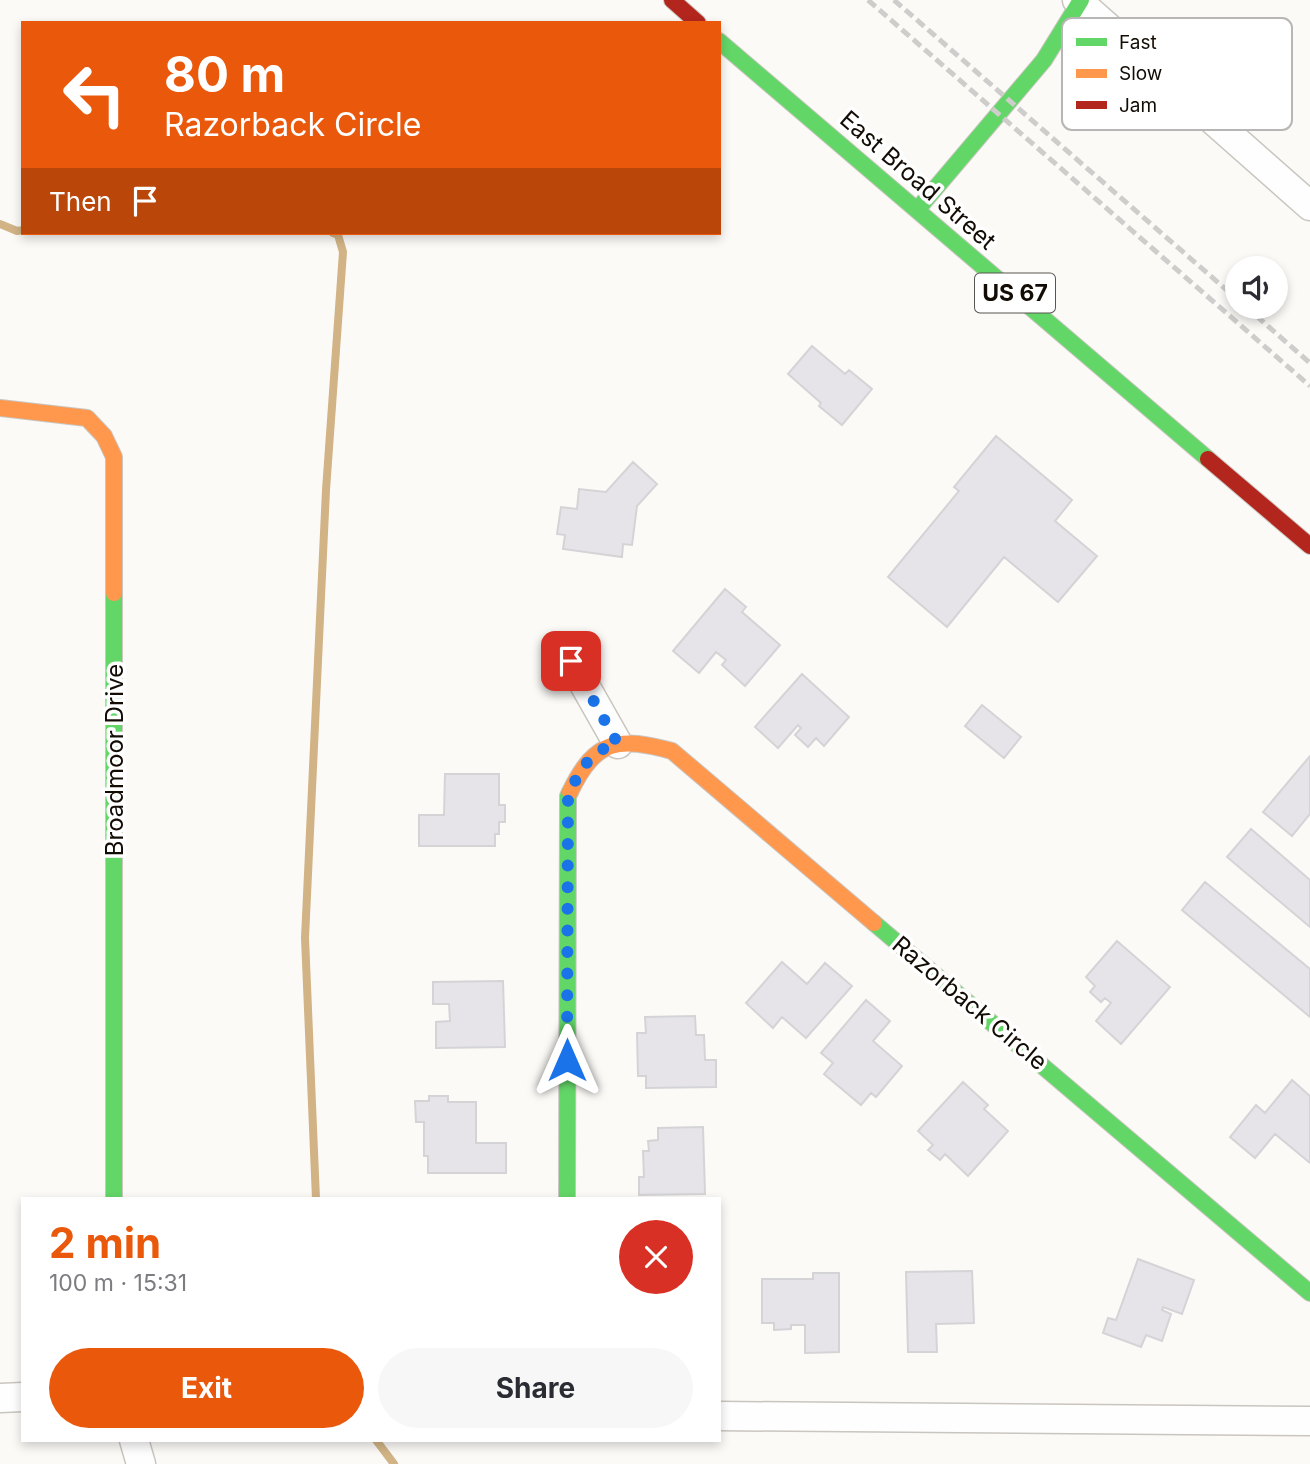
<!DOCTYPE html>
<html lang="en">
<head>
<meta charset="utf-8">
<style>
	:root { --surface:#fff; --page:#f7f7f7; --text:#2b2b33; --muted:#7c7c81; --accent:#ea580c }
	body { margin:0; font-family:Inter,sans-serif; background:var(--page); color:var(--text); height:100vh; display:flex; flex-direction:column; font-size:26px; white-space:nowrap }
	* { box-sizing:border-box; margin:0 }
	p { font-size:23px; color:var(--muted) }
	.icon { flex:none; width:38px; height:38px; fill:none; stroke:currentColor; stroke-width:2; stroke-linecap:round; stroke-linejoin:round }
	.map { position:relative; flex:1; overflow:hidden }
	.details { position:absolute; left:21px; top:1197px; width:700px; height:245px; display:flex; flex-direction:column; background:var(--surface); border-radius:0px; box-shadow:0 4px 10px #0003 }
	.details>* { flex:none }
	.banner { position:absolute; left:21px; top:21px; width:700px; height:214px; border-radius:0px; box-shadow:0 4px 10px #0003; background:#ea580c; color:#fff; overflow:hidden }
	.controls { position:absolute; left:1225px; top:256px; display:grid; gap:14px }
	.controls a { display:grid; place-items:center; width:63px; height:63px; border-radius:50%; background:var(--surface); box-shadow:0 4px 10px #0003; font-size:35px }
	.pin { position:absolute; display:grid; place-items:center; width:60px; height:60px; color:#fff; margin:-30px; border-radius:14px; box-shadow:0 4px 10px #0006 }
	.me { position:absolute; width:77px; margin:-38px; rotate:0deg; stroke-linejoin:round; filter:drop-shadow(0 0 5px #0008) }
	.turn { display:flex; align-items:center; gap:24px; height:147px; padding:0 28px; font-size:32px }
	.turn .icon { width:91px; height:91px; stroke-width:2.5 }
	.turn b { display:block; font-size:49px; line-height:60px }
	.then { display:flex; align-items:center; height:66px; padding:0 28px; background:#0003; gap:14px; font-size:26px }
	.round { display:grid; place-items:center; flex:none; width:74px; height:74px; border-radius:37px; background:var(--page) }
	.overview { display:flex; align-items:center; justify-content:space-between; height:119px; padding:0 28px }
	h1 { font-size:42px; font-weight:700; line-height:52px; color:var(--accent) }
	.cta { display:flex; gap:14px; margin-top:auto; padding:14px 28px }
	.cta a { flex:1; height:80px; border-radius:42px; background:var(--accent); color:#fff; font-size:28px; font-weight:700; line-height:80px; text-align:center }
	.cta a+a { background:var(--page); color:var(--text) }
	.map>svg:first-child { display:block }
	.lines { fill:none; stroke-linecap:round; stroke-linejoin:round }
	.stream { stroke:#d1b386; stroke-width:8 }
	.building { fill:#e6e4e8; stroke:#d4d4d7; stroke-width:2 }
	.street-casing { stroke:#c9c5bf; stroke-width:31 }
	.fast-casing { stroke:#c9c5bf; stroke-width:18 }
	.slow-casing { stroke:#c9c5bf; stroke-width:18 }
	.jam-casing { stroke:#c9c5bf; stroke-width:18 }
	.street { stroke:#fffefe; stroke-width:28 }
	.fast { stroke:#63d668; stroke-width:16 }
	.slow { stroke:#ff974d; stroke-width:16 }
	.jam { stroke:#b3261e; stroke-width:16 }
	.rail { stroke:#cecdcc; stroke-width:5; stroke-dasharray:10 5; stroke-linecap:butt }
	.route { stroke:#1a73e8; stroke-width:12; stroke-dasharray:0 21.6 }
	.labels { text-anchor:middle; dominant-baseline:central; stroke-width:7; stroke-linejoin:round; paint-order:stroke }
	.shield { fill:#fff; stroke:#595550; stroke-width:2 }
	.shield-label { font-size:23px; font-weight:bold; fill:#120c05 }
	.street-label { font-size:24px; fill:#120c05; stroke:#fff }
	.key { fill:#fff; stroke:#b8b6b4; stroke-width:2 }
	.key-label { font-size:19px; fill:#120c05 }
</style>
</head>
<body>
<div class="map">
<svg width="1310" height="1464" viewBox="0 0 1310 1464">
	<rect width="100%" height="100%" fill="#fcfaf7"/>
	<g class="lines">
		<path class="stream" d="M0,224L17,231L23,230
			M316,1199L305,938L326,490L343,252L338,235L333,233
			M376,1440L394,1464"/>
	</g>
	<path class="building" d="M812,346L845,374L849,370L872,389L842,425L819,406L821,403L788,374Z
		M996,436L1072,500L1055,521L1097,556L1058,602L1004,557L947,627L888,577L959,491L954,487Z
		M633,462L657,484L637,506L632,545L623,544L622,557L563,549L565,535L557,534L561,507L577,509L579,489L606,492Z
		M725,589L746,607L742,612L780,645L745,686L722,665L726,660L716,652L699,673L673,651Z
		M802,674L849,717L824,746L816,738L808,747L795,735L801,728L798,725L778,748L755,727Z
		M982,705L1021,737L1004,758L965,726Z
		M1310,756V814L1292,836L1263,812Z
		M445,774H499V805H505V822H499V834H495V846H419V815H444Z
		M1251,829L1310,880V927L1227,857Z
		M1205,882L1310,969V1017L1182,910Z
		M1117,941L1170,987L1121,1044L1096,1021L1111,1003L1105,998L1101,1002L1090,992L1095,986L1086,977Z
		M782,962L807,984L825,963L852,986L806,1038L782,1017L773,1028L746,1003Z
		M503,981L505,1047L436,1048V1022L450,1021L449,1004H433V982Z
		M866,1000L890,1021L873,1041L902,1066L876,1097L871,1093L861,1105L824,1074L833,1063L821,1053Z
		M695,1016L696,1035H704L705,1060H716V1087L646,1088V1076H638L637,1033H646L645,1017Z
		M1292,1080L1310,1096V1163L1275,1134L1255,1158L1230,1137L1256,1105L1265,1113Z
		M963,1082L988,1105L984,1109L1008,1131L968,1176L945,1154L940,1160L928,1150L933,1145L918,1131Z
		M429,1096H448V1102H476V1143H506V1173H428V1156H424V1122H416L415,1101H429Z
		M703,1127L705,1194L639,1195V1177H644L643,1151H649L648,1141L658,1140V1128Z
		M1138,1259L1194,1280L1182,1314L1163,1307L1162,1310L1171,1314L1162,1341L1146,1335L1141,1347L1103,1333L1108,1318L1116,1320Z
		M972,1271L974,1323L936,1324L937,1352H908L906,1272Z
		M813,1273H839V1352L805,1353V1325H791V1329L774,1330V1323H762V1279H813Z"/>
	<g class="lines">
		<defs>
			<path id="street" d="M1077,0L1310,206
				M571,661L618,744
				M0,1398L23,1397
				M719,1416L1310,1421
				M134,1440L141,1464"/>
			<path id="fast" d="M719,41L1208,459
				M917,210L1044,60L1081,0
				M114,593V1199
				M874,923L1310,1293
				M567,1199L568,796L570,792"/>
			<path id="slow" d="M0,408L87,418L104,436L114,457V593
				M570,792C596,738 619,737 672,751L874,923"/>
			<path id="jam" d="M672,0L698,23
				M1208,459L1310,546"/>
		</defs>
		<use href="#street" class="street-casing"/>
		<use href="#fast" class="fast-casing"/>
		<use href="#slow" class="slow-casing"/>
		<use href="#jam" class="jam-casing"/>
		<use href="#street" class="street"/>
		<use href="#fast" class="fast"/>
		<use href="#slow" class="slow"/>
		<use href="#jam" class="jam"/>
		<path class="rail" d="M868,0L1310,386
			M894,0L1237,299
			M1245,306L1310,363"/>
	</g>
	<g class="lines">
		<path class="route" d="M567,1060L568,796C579,772 590,749 618,744L571,661"/>
	</g>
	<g class="labels">
		<rect class="shield" x="975" y="273.5" width="80" height="39" rx="5"/>
		<g class="shield-label">
			<text x="1015" y="293">US 67</text>
		</g>
		<g class="street-label">
			<text transform="translate(918 180) rotate(41)">East Broad Street</text>
			<text transform="translate(114 760) rotate(-90)">Broadmoor Drive</text>
			<text transform="translate(970 1003) rotate(40)">Razorback Circle</text>
		</g>
	</g>
	<rect x="1062" y="18" width="230" height="112" rx="10" class="key"/>
	<rect x="1076" y="38" width="31" height="8" fill="#63d668"/>
	<rect x="1076" y="69" width="31" height="9" fill="#ff974d"/>
	<rect x="1076" y="101" width="31" height="8" fill="#b3261e"/>
	<g class="key-label">
		<text x="1119" y="49">Fast</text>
		<text x="1119" y="80">Slow</text>
		<text x="1119" y="112">Jam</text>
	</g>
</svg>
<div class="controls">
<a><svg class="icon" aria-label="sound" viewBox="0 0 24 24"><path d="M4 9h4l5-4v14l-5-4H4zM17 9q2 3 0 6"/></svg></a>
</div>
<div class="pin" style="left:571px;top:661px;background:#d93025"><svg class="icon" aria-label="arrive" viewBox="0 0 24 24"><path d="M6 21V4h12l-3 4 3 4H6"/></svg></div>
<svg class="me" style="left:567px;top:1060px" viewBox="-20 -20 40 40"><path d="M0-17L14 15 0 8-14 15z" fill="#1a73e8" stroke="#fff" stroke-width="4"/></svg>
<div class="banner">
<div class="turn"><svg class="icon" aria-label="left" viewBox="0 0 24 24"><path d="M17 20v-9H6M10 6l-5 5 5 5"/></svg><div><b>80 m</b>Razorback Circle</div></div>
<div class="then">Then<svg class="icon" aria-label="arrive" viewBox="0 0 24 24"><path d="M6 21V4h12l-3 4 3 4H6"/></svg></div>
</div>
<section class="details">
<div class="overview"><div><h1>2 min</h1><p>100 m · 15:31</p></div><a class="round" style="background:#d93025;color:#fff"><svg class="icon" aria-label="close" viewBox="0 0 24 24"><path d="M6 6l12 12M18 6L6 18"/></svg></a></div>
<div class="cta"><a>Exit</a><a>Share</a></div>
</section>
</div>
</body>
</html>
